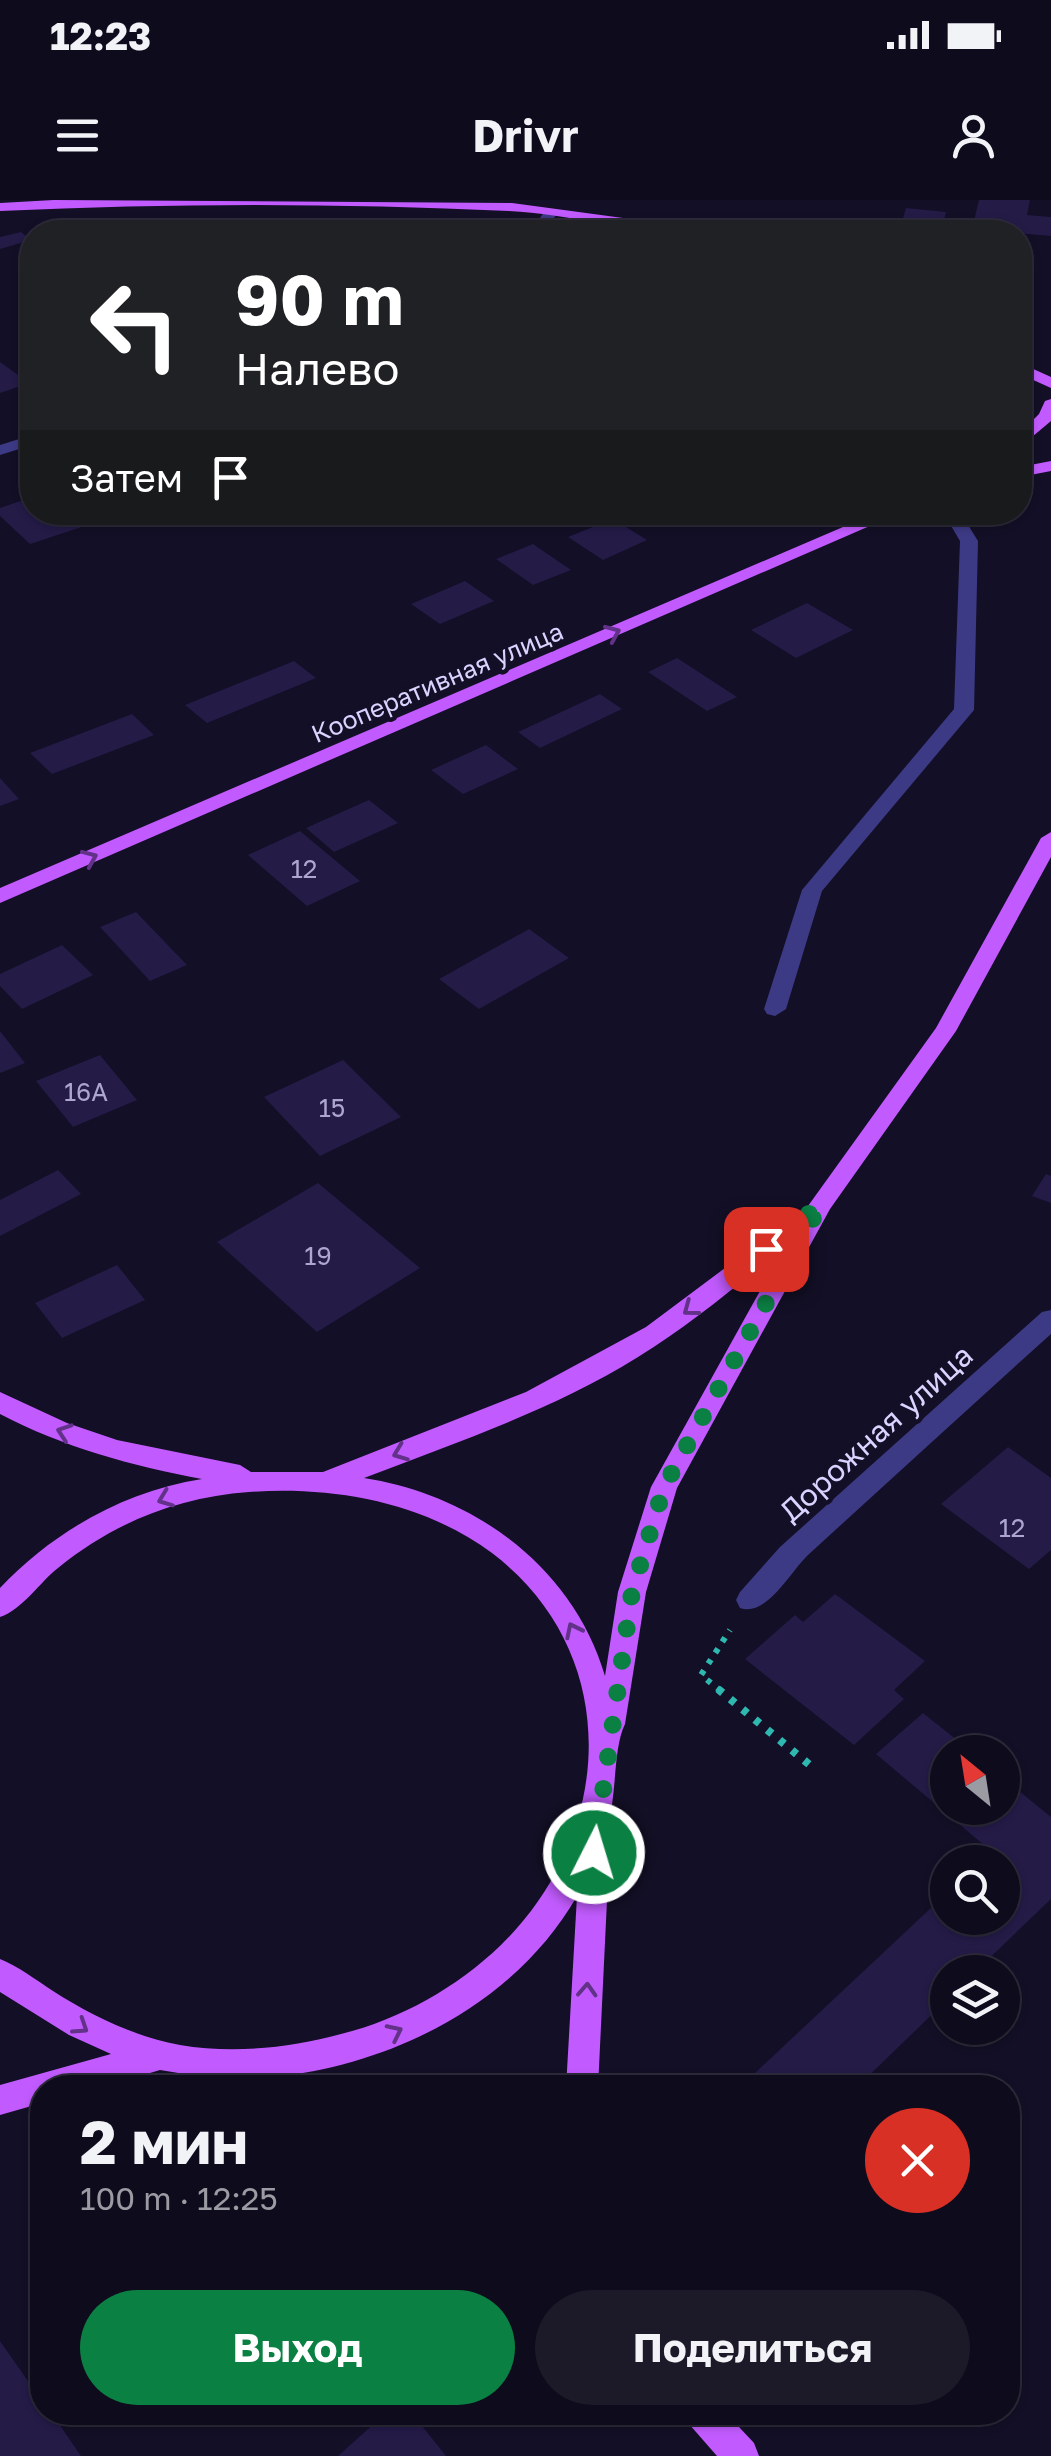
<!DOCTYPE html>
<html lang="ru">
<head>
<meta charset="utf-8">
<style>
	:root { --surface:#0e0b1c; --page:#1c1929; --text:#f1f3f6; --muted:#9b9ba3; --line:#2e2b3b; --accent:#0b8043 }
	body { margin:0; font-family:"Golos Text",sans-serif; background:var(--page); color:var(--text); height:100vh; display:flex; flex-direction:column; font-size:38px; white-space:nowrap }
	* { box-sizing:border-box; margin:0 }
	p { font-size:32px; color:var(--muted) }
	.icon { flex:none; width:55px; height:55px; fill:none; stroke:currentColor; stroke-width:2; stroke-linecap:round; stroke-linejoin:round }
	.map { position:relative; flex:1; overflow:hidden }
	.panel { position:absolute; left:30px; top:1875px; width:990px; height:350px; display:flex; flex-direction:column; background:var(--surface); border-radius:40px; box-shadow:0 2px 8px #0004,0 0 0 2px var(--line) }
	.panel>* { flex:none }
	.top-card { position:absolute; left:20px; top:20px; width:1012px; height:305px; border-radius:40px; box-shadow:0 2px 8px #0004,0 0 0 2px var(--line); background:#202124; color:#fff; overflow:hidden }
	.needle { width:65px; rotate:330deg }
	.fabs { position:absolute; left:930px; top:1535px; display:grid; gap:20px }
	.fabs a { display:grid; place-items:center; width:90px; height:90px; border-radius:50%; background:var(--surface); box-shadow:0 2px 8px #0004,0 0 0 2px var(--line); font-size:50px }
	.pin { position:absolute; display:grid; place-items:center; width:85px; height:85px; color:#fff; margin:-42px; border-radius:20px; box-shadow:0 5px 15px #0006 }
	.me { position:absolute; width:110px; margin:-55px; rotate:5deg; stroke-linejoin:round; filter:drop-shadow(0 0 8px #0008) }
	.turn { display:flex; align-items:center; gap:35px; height:210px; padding:0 50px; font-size:45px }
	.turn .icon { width:130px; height:130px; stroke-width:2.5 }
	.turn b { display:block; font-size:70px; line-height:85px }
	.then { display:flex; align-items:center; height:95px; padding:0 50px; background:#0003; gap:20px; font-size:38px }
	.round { display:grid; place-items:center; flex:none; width:105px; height:105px; border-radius:52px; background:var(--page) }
	.head { display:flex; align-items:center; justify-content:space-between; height:170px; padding:0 50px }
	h1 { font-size:60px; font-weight:700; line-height:75px }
	.cta { display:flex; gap:20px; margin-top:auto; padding:20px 50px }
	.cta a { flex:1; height:115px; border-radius:60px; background:var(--accent); color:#fff; font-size:40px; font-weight:700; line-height:115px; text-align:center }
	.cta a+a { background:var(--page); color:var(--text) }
	.status { display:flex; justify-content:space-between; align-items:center; height:70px; padding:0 50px; background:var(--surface); direction:ltr }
	.status svg { height:28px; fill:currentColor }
	header { display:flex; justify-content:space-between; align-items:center; height:130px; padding:0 50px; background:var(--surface); font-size:45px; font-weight:700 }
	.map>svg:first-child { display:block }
	.building { fill:#241b47 }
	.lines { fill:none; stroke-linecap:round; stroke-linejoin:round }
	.path-far1 { stroke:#2fb8b0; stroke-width:6; stroke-dasharray:5 8; stroke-linecap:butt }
	.path { stroke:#2fb8b0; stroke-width:8; stroke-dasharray:6 10; stroke-linecap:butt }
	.minor { fill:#3d3a85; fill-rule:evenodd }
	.major { fill:#c25bff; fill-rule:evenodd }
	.oneway { stroke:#623188 }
	.route { stroke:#0b8043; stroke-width:18; stroke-dasharray:0 32.4 }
	.labels { text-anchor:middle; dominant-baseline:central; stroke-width:9; stroke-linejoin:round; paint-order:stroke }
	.far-street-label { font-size:25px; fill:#d9d4ff; stroke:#130f26 }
	.number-label { font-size:25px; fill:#aca6d1 }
	.street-label { font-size:30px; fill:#d9d4ff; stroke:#130f26 }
</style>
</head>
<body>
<div class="status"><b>12:23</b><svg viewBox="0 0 49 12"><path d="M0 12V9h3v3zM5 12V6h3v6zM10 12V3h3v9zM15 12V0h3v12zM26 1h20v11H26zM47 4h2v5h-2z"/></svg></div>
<header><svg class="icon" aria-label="menu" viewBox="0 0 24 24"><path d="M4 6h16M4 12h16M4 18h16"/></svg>Drivr<svg class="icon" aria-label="person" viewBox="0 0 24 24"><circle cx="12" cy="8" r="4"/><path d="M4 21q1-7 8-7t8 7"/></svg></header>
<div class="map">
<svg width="1051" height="2256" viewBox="0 0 1051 2256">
	<rect width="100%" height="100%" fill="#130f26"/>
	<path class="building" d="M979,0H1030L1027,15L1051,17V36L972,29Z
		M906,8L946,12L941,32H899Z
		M21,32L31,40L0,49V37Z
		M0,162L29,183L0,193Z
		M32,297V312H99L106,319L30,344L0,316V308Z
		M613,319L647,340L603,360L568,337Z
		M533,344L571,370L533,385L496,359Z
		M465,381L494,401L440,424L411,404Z
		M807,403L853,430L796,458L751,430Z
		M677,458L737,497L707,511L648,472Z
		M294,461L316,478L207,523L185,505Z
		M600,494L622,509L540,548L518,532Z
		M132,514L154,535L52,574L30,553Z
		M486,545L518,569L463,594L431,570Z
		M0,578L19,599L0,606Z
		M369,600L398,623L334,652L306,628Z
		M300,631L360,681L307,706L248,655Z
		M136,712L187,765L150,781L100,727Z
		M529,729L569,758L479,809L439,779Z
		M62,745L93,775L22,809L0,786V774Z
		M0,831L25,863L0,873Z
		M100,855L137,900L73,927L36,881Z
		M343,860L401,917L320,956L264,897Z
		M58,970L81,994L0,1036V1000Z
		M1046,974L1051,976V1003L1032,996Z
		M318,983L420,1068L317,1132L217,1042Z
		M117,1065L145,1100L62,1138L35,1103Z
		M1008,1247L1051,1278V1350L1029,1369L941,1304Z
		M835,1394L925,1461L894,1490L904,1499L854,1545L745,1459L795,1415L803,1422Z
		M923,1513L972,1552H948V1608H1002V1577L1051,1617V1699L975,1772H948V1799L856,1888H739L948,1692V1718H1002V1662H979L991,1651L876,1554Z
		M0,2141L42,2201V2212H51L81,2256H0Z
		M387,2212H411L446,2256H338Z"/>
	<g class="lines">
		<path class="path-far1" d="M721,1491L701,1475L730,1430"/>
		<path class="path" d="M718,1489L811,1566"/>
		<path class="minor" d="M547,8L559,11L544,32H530Z
			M837,22L866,32H792Z
			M32,235V245L0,255V245Z
			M943,312H960L978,341L974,510L822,691L786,809L775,816L767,814L764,809L802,690L954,509L960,341Z
			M1051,1110V1134C970,1207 889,1281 808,1355C790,1372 767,1417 740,1408L736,1400L740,1392L780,1347L1042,1112Z"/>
		<path class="major" d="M54,0L512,3L697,28L704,32C639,36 574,14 509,11C340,3 169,3 0,11V3Z
			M1020,163L1051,177V188L1020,174Z
			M1051,199V221L1020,247V233L1039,214L1045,201Z
			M1051,261V271L1020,277V267Z
			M878,312H902L0,703V688Z
			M1051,632V657L956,831L830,1009L677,1288L646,1392L625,1524C612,1551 618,1596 606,1631L610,1638L598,1888H566L577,1696C516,1803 393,1865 273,1877L278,1888H230L215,1879L160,1870L100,1888H42V1903L0,1915V1885L111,1854L69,1835L0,1792V1759C18,1766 36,1780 53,1791C92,1816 133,1836 180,1845C233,1854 289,1848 341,1834C401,1819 456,1788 501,1745C614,1635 625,1454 492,1353C423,1302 333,1286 249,1292C178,1297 113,1323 58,1368C40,1382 22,1410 0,1417V1388C54,1331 125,1291 202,1279C132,1266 63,1247 0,1214V1192L67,1223L117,1240L240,1265L251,1272H323L526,1192L646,1127L808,1006L936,828L1041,638ZM785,1046L651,1287L618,1392L605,1476C573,1367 474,1295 364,1278C457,1242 553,1210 638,1157C690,1125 738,1085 785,1046Z
			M684,2212H725L754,2243L759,2256H717L689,2224Z"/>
	</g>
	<defs><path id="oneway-chevron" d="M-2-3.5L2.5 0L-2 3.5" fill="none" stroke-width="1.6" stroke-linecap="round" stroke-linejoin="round" transform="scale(2.5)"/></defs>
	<g class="oneway">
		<use href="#oneway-chevron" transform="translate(613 433) rotate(-23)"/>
		<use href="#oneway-chevron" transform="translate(90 658) rotate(-23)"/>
		<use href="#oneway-chevron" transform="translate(690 1109) rotate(143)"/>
		<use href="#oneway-chevron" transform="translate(64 1232) rotate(-161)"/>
		<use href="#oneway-chevron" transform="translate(400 1253) rotate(159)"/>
		<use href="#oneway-chevron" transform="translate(165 1299) rotate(159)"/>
		<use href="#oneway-chevron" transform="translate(573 1430) rotate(-116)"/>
		<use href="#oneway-chevron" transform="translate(587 1790) rotate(-87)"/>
		<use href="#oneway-chevron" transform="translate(81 1827) rotate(33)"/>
		<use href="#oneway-chevron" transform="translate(395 1832) rotate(-26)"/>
	</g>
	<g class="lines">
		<path class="route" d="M594,1653L632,1392L664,1287L821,1004L766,1049"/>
	</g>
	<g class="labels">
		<g class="far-street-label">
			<text transform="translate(437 482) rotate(-23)">Кооперативная улица</text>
		</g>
		<g class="number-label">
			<text x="304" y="668">12</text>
			<text x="86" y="891">16А</text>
			<text x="332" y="907">15</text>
			<text x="318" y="1055">19</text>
			<text x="1012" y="1327">12</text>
		</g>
		<g class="street-label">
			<text transform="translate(876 1233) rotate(-42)">Дорожная улица</text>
		</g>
	</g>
</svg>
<div class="fabs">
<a><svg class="needle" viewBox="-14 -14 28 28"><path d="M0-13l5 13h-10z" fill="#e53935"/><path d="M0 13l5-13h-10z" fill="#9b9ba3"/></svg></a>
<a><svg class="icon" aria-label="search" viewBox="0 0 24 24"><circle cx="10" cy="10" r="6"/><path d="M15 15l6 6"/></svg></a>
<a><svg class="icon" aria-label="layers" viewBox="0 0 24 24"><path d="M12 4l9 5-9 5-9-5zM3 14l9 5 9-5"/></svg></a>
</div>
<div class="pin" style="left:766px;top:1049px;background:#d93025"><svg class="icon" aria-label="arrive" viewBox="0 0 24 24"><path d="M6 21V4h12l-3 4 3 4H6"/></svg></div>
<svg class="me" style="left:594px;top:1653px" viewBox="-20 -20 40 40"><circle r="17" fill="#0b8043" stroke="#fff" stroke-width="3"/><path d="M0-11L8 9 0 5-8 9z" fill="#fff"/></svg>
<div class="top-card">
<div class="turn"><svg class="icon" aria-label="left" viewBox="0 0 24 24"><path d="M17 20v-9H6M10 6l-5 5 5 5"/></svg><div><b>90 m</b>Налево</div></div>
<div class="then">Затем<svg class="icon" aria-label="arrive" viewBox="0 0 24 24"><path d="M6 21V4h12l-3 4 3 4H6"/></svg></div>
</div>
<section class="panel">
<div class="head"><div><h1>2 мин</h1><p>100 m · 12:25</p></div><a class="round" style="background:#d93025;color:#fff"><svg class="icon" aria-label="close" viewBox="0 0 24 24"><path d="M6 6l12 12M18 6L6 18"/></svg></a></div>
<div class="cta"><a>Выход</a><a>Поделиться</a></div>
</section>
</div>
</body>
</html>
